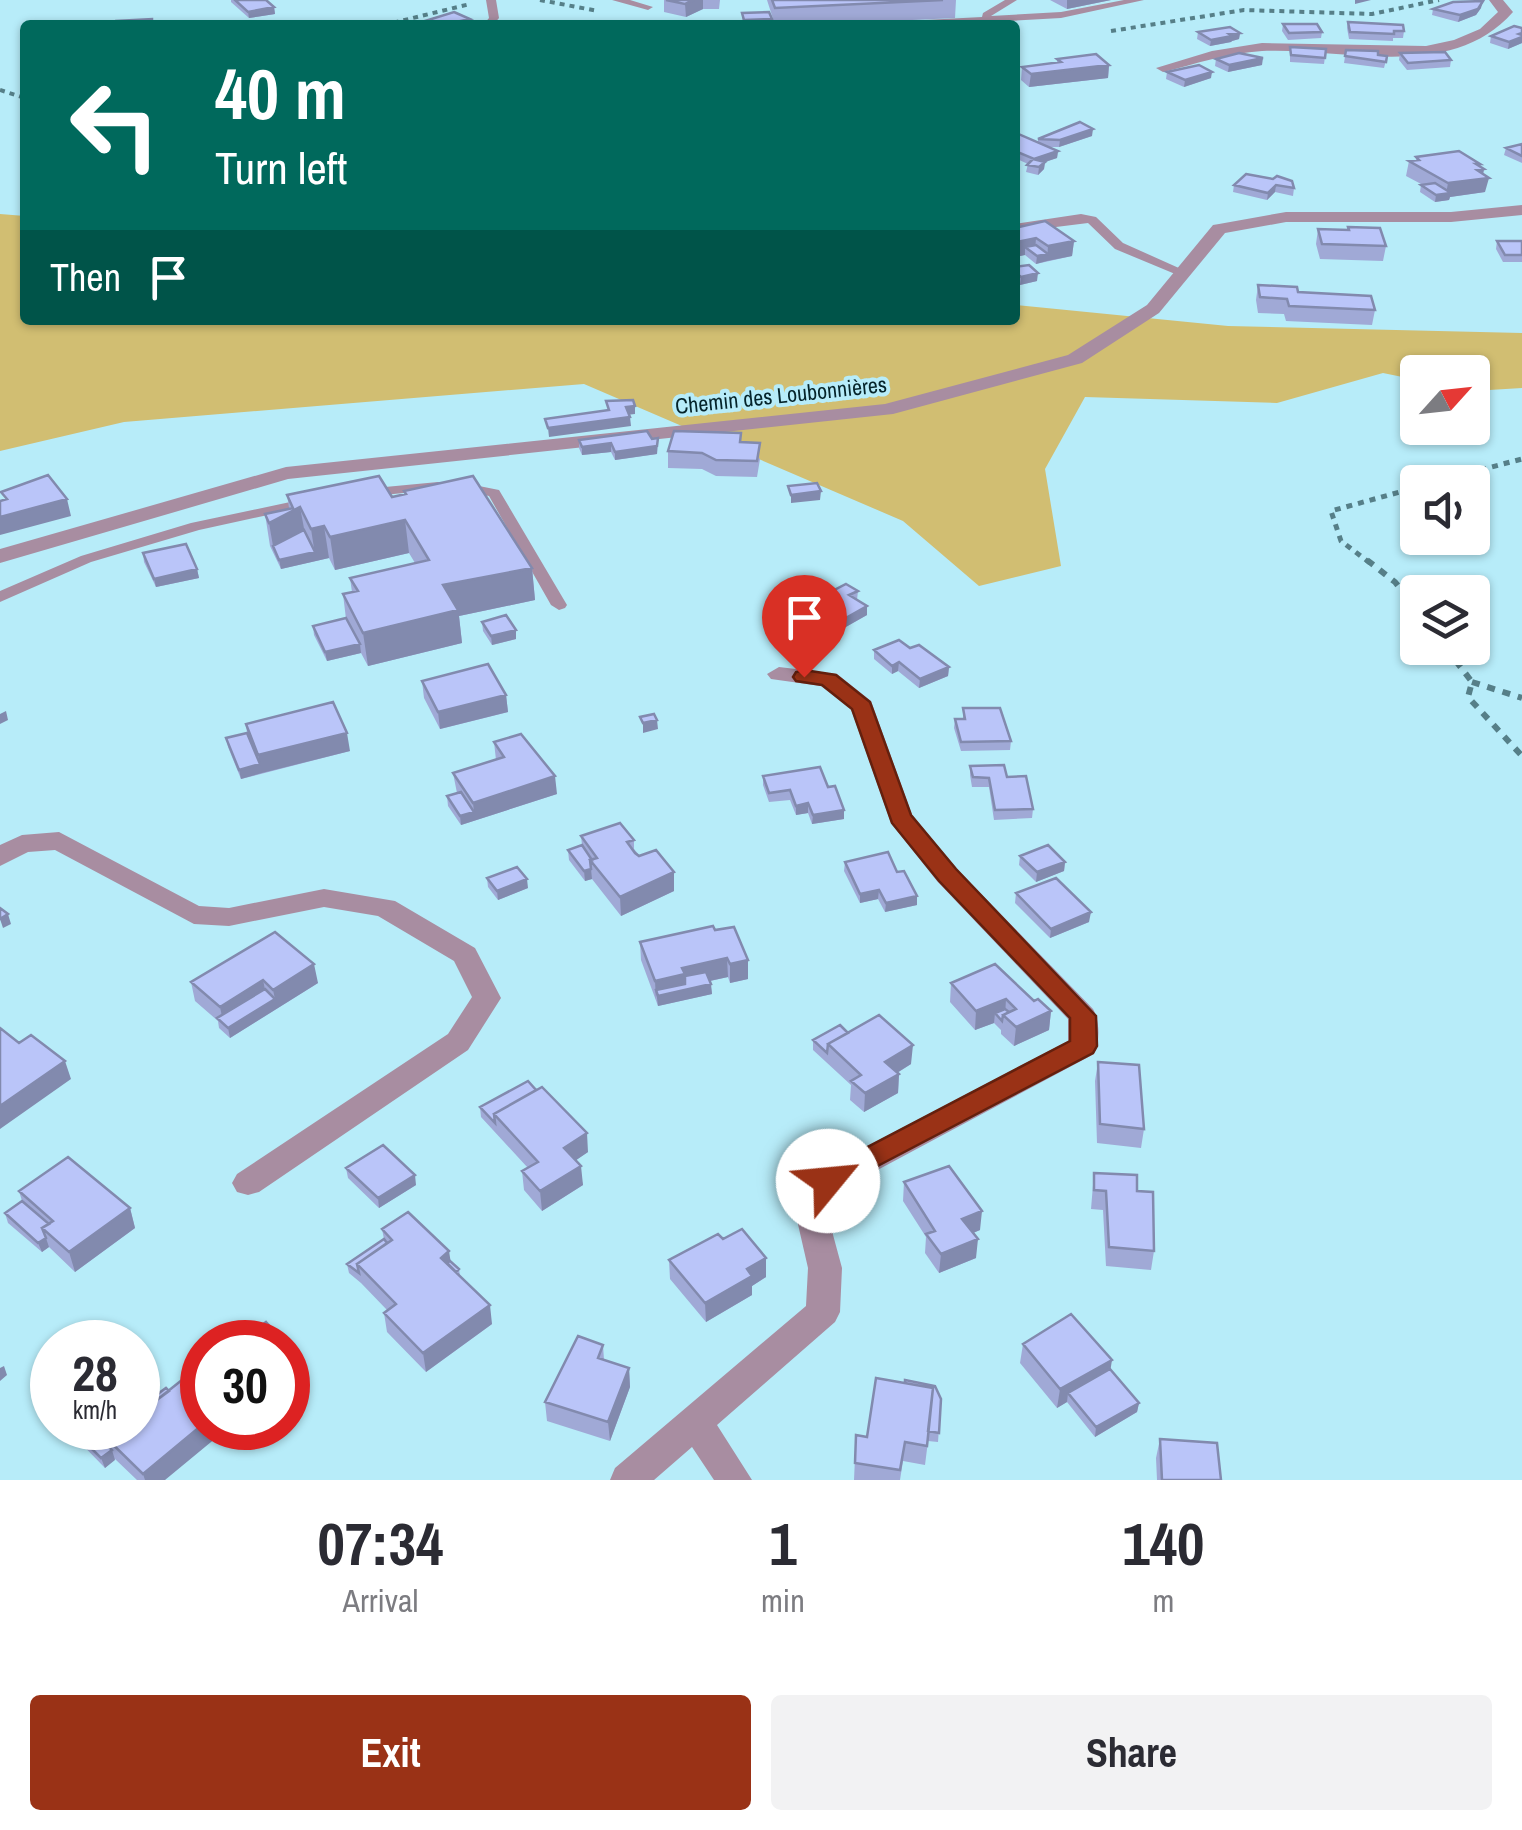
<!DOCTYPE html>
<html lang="en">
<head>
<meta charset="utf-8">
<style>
	:root { --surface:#fff; --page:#f2f2f3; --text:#2b2b33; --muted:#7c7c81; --accent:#9a3216 }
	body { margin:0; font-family:"Archivo Narrow",sans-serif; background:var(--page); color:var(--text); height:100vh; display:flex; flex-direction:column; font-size:38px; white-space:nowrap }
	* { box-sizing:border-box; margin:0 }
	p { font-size:32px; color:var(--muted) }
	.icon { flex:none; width:55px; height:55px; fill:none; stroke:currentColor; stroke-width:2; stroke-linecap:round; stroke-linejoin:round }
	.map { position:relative; height:1480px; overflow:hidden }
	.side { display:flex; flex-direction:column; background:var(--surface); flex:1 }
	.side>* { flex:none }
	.top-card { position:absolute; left:20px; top:20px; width:1000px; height:305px; border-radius:10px; box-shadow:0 2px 8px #0004; background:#00695c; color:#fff; overflow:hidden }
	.needle { width:65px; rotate:63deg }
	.buttons { position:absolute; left:1400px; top:355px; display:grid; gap:20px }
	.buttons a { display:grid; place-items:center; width:90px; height:90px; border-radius:10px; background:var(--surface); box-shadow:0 2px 8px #0004; font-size:50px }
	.speed { position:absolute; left:30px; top:1320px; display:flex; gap:20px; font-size:50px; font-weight:700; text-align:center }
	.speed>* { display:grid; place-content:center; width:130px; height:130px; border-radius:50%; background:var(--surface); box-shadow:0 2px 8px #0004; line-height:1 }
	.speed small { font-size:25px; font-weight:400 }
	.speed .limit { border:15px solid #d22; background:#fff; color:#111 }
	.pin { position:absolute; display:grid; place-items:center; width:85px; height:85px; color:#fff; margin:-102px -42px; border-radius:50% 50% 50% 0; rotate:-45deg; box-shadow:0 0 10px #0007 }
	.pin .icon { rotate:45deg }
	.me { position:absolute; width:110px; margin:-55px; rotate:62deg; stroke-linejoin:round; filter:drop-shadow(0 0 8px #0008) }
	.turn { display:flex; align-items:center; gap:35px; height:210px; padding:0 30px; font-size:45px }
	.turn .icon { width:130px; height:130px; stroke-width:2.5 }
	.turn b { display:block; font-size:70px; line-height:85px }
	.then { display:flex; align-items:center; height:95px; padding:0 30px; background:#0003; gap:20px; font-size:38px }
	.eta { display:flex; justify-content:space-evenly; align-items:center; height:170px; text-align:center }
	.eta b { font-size:60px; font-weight:800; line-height:70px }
	.button { display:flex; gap:20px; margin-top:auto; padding:20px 30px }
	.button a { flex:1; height:115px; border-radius:10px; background:var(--accent); color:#fff; font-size:40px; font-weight:800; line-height:115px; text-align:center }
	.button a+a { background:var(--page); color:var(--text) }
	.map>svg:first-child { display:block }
	.green { fill:#d1be72 }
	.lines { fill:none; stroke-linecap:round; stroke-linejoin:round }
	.path-far2 { stroke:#567f88; stroke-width:4; stroke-dasharray:5 5; stroke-linecap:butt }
	.path-far1 { stroke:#567f88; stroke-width:5; stroke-dasharray:6 6; stroke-linecap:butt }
	.path { stroke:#567f88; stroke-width:6; stroke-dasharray:8 8; stroke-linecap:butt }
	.service { fill:#a88da1; fill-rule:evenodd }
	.minor { fill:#a88da1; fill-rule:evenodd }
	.wall { fill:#a0a9d6 }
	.shaded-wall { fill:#828aae }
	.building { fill:#bac5f9; stroke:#828aae; stroke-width:2.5 }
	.route { fill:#9a3216; stroke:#64200e; stroke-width:2.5 }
	.labels { text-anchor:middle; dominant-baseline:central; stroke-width:8; stroke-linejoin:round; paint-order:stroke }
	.far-street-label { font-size:22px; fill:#05242a; stroke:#b7ecf9 }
</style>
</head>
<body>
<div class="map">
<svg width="1522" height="1480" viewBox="0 0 1522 1480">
	<rect width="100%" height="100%" fill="#b7ecf9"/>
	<path class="green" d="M0,214L25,216V320H1015V305L1228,326L1522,333V388L1473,391L1472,372H1418L1417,380L1383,373L1277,403L1085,397L1045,469L1061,566L979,586L903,521L584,384L124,422L0,451Z"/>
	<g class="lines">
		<path class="path-far2" d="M540,0L598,11
			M384,25L470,4
			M1111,31L1244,10L1372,14L1439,0
			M0,90L25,98"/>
		<path class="path-far1" d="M1434,482L1522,459
			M1370,563L1341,541L1331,511L1418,487"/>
		<path class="path" d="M1367,560L1395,582L1418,611
			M1446,648L1472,682L1468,697L1522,756
			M1472,682L1522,698"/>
		<path class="service" d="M486,0H496L499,18L493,25H483L489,18Z
			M612,0H630L653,7L648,10Z
			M1005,0H1017L991,16L1061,12L1124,0H1144L1061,18L938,25H882L887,22L982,17L983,13Z
			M1081,214L1096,217L1123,243L1190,273L1180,276L1115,249L1088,223L1015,232V224Z
			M438,482L443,483V489L364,497L357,493L364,489Z
			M464,483L499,490L567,605L565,608L559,610L551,605L489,496L459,490L457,487Z
			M309,498L314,499V505L199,530L91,562L0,602V591L81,556L191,523Z"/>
		<path class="minor" d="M1489,0H1503L1513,12C1451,83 1343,47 1262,51C1228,53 1195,64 1163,72L1156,68L1212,51L1262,43L1426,46L1454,40L1480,29L1498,12Z
			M1522,205V215L1451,222H1286L1225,233L1159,313L1082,363L893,414L288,479L0,563V549L286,467L885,404L1068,355L1147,305L1213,225L1219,224L1286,212H1451Z
			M779,667L837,674L871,701L912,815L957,869L1093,1009C1100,1021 1100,1042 1094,1054L842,1189L829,1220L842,1268L840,1312L835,1322L717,1425L752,1480H714L692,1447L654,1480H610L615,1468L806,1306L808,1268L797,1220L818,1172L1068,1041V1019L937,881L891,823L851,709L821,686L771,679L767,674Z
			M59,832L199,906L229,908L324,889L395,901L475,948L501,998L468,1050L259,1192L248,1195L237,1192L232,1183L237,1174L448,1034L472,997L454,961L378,916L324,907L229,926L194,924L55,850L28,852L0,866V845L22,835Z"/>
	</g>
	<path class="wall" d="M231,0H266L274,7L275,14L249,18L231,2Z
		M664,0H720L719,9H703L686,17L664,12Z
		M767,0H956L955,18L807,25H775Z
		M1050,0H1111L1067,9Z
		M1481,8L1476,15L1458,22L1432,15L1433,9Z
		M742,13L772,19V25H743Z
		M1348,22L1404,31L1403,38H1393V41L1349,39L1347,28Z
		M1283,24L1322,32L1321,38L1288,40L1282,31Z
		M1522,28V43L1508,49L1490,43L1491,36Z
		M1198,32L1240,33L1239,39L1232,41L1231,42L1210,46L1197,39Z
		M1290,47L1326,49L1324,64L1290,62Z
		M1346,50L1387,56L1384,68L1344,63Z
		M1400,53L1451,60L1450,67L1407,70L1399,60Z
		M1057,59L1109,65L1108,78L1029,87L1021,80L1022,67L1057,63Z
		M1216,59L1262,65L1228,72L1215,66Z
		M1167,72L1211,78L1184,87L1166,79Z
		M1015,133L1038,142V139L1092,136L1059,147H1048L1058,151L1057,158L1045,162L1044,169L1038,175L1026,172L1028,164L1015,158Z
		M1522,144V163L1504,155L1506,148Z
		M1416,157L1480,164V166L1484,169L1483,174L1485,192L1450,197L1449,200L1435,202L1420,192L1421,185H1423L1406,176L1409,161L1416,160Z
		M1246,174L1294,188L1293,196L1275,192L1267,200L1233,192L1234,185Z
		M1348,227L1386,246L1383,261L1320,259L1316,244L1318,229L1348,230Z
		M1015,228L1074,241L1072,256L1036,264L1025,255L1015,256Z
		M1497,241H1522V262H1503L1496,249Z
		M1015,267L1037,281L1020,285L1015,280Z
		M1258,285L1298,292L1375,310L1372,325L1286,321L1284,314L1258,313L1256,300Z
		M658,438L657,454L615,460L611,452L582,455L579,448V440Z
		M741,442L760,459L757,477L716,476L702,469L668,468V451Z
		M404,491L532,568L535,600L459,616L462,643L368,666L361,653L327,661L314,635L313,626L346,619L343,594L352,592L350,578L415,563L409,553L335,570L329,558L281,569L270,546L265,514L289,508L287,495L392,497L405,494Z
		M143,553L197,569L199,578L156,587L144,562Z
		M858,591L857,600L867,606V615L844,628L813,609V601Z
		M482,622L516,630V639L492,645L483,631Z
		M910,648L949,667L948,676L919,688L898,671L892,674L874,659V650Z
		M422,681L506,695L508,712L440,729L424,698Z
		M963,708L1011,741L1010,750L961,751L954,728L955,719H963Z
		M246,724L350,751L241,779L228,747L226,738L247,733Z
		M494,742L557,794L461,825L448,806L447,796L457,793L453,773L496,760Z
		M970,766L1007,777L1033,809L1032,818L994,820L989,787H972L970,775Z
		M763,776L828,787L844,810V819L812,824L808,813L796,815L790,800L769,802L763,785Z
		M581,836L634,840V849L640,856L674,872V891L621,916L592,879L585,881L569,860L568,850L582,845Z
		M1020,856L1065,862L1064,871L1036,882L1019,865Z
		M845,862L897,872L917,896V905L885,912L878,899L860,903L844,871Z
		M487,878L528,888L498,900L488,887Z
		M1016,893L1089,922L1050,938L1015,903Z
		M715,930L748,960V979L730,983L728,977L710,981L712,994L658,1006L641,960L640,942Z
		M275,932L318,983L230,1038L219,1028L218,1021L195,1001L191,982Z
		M951,983L1034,1001L1051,1011L1049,1030L1014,1046L1001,1034V1030L994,1023L975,1030L950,1002Z
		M848,1033L911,1064L897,1073L899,1074L898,1093L864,1112L850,1100L851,1085L813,1050V1040Z
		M1098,1062L1144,1129L1141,1148L1097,1143L1095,1081Z
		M480,1107L588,1152L576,1160L583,1185L542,1211L524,1190L522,1171L528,1168L481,1117Z
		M346,1168L416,1185L379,1208L348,1178Z
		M1094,1173L1137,1191L1154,1251L1151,1270L1106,1266L1103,1210L1091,1209Z
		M904,1182L980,1230L973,1233L976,1258L939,1273L925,1253L926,1237L903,1201Z
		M19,1191L130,1208L135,1228L75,1272L49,1247L42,1252L8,1223L5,1213L22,1201Z
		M382,1229L450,1261L459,1269L460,1276L492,1324L426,1372L387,1332L384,1313L387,1310L361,1283L349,1273L347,1264L384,1239Z
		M669,1260L766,1277L752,1286V1295L706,1322L670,1279Z
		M1023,1344L1110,1369L1139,1403L1137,1412L1095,1437L1067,1402L1057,1408L1020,1363Z
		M603,1345L604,1360L629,1368L630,1387L610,1441L547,1421L545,1402Z
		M941,1399L938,1442L928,1441L925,1465L903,1461L900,1480H854L856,1435L867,1437Z
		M66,1428H138L165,1480H137L115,1459L105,1468Z
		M1160,1439L1221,1480H1157L1156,1458Z"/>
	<path class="shaded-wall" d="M694,0H703V9L686,17L685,4Z
		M1067,0H1111L1067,9Z
		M1355,0H1371L1355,4Z
		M1483,1L1481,8L1476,15L1458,22L1460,15Z
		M274,7L275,14L249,18L248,12Z
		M470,19V25H442Z
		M1240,33L1239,39L1232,41L1231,42L1210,46L1211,40Z
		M1522,33V43L1508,49L1509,42Z
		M1263,58L1262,65L1228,72L1229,65Z
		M1109,65L1108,78L1029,87L1031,74Z
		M1212,72L1211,78L1184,87L1185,80Z
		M1093,129L1092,136L1059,147L1060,140Z
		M1058,151L1057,158L1045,162L1044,169L1038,175L1039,167L1034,159Z
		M1476,164H1480L1479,170L1484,169L1482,179L1489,178L1485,192L1450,197L1449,200L1435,202L1436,195L1446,194L1448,183Z
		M1276,185L1275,192L1267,200L1268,193Z
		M1036,238L1035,252L1025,247V255L1016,257L1017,242Z
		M1074,241L1072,256L1047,261L1048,246Z
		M1048,254L1047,261L1036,264L1037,256Z
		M1038,273L1037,281L1020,285L1021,277Z
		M635,406V414L626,415V407Z
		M630,417L631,426L549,437L548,428Z
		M658,438L657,454L615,460V452Z
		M611,443V452L582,455V447Z
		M821,491L820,500L791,503V495Z
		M67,499L71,516L0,535V517Z
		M300,507L306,539L273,546L269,523Z
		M405,520L409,553L335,570L330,537Z
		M324,526L329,558L316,561L311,529Z
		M315,552L316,561L281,569L279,560Z
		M532,568L535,600L459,616L462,643L368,666L363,633L443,585Z
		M197,569L199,578L156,587L154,579Z
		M867,606V615L844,628V619Z
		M516,630V639L492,645L491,636Z
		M360,644L361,653L327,661L325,652Z
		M899,662L898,671L892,674V666Z
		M949,667L948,676L919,688L920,679Z
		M506,695L508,712L440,729L438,712Z
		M6,711L8,720L0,724V714Z
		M657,720L658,729L643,733V723Z
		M347,733L350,751L262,773L258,755Z
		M260,764L262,773L241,779L239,770Z
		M555,776L557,794L461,825L460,816L474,812L473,803Z
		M808,803V813L796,815V806Z
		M844,810V819L812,824L813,815Z
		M1065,862L1064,871L1036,882L1037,872Z
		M591,869L592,879L585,881L584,871Z
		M674,872V891L621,916L620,897Z
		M527,879L528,888L498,900L497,891Z
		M879,890L878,899L860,903V894Z
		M917,896V905L885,912L886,903Z
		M1091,912L1089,922L1050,938L1051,929Z
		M8,914L11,924L3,928L0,919Z
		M727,958L728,977L686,986L711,984L712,994L658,1006L656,990V1000L655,981L682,968Z
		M748,960V979L730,983V964Z
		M314,964L318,983L230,1038L228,1028L275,999L273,990Z
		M263,980L267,999L224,1026L220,1007Z
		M1006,999L1005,1016L995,1013L994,1023L975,1030L976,1011Z
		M1051,1011L1049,1030L1014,1046L1016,1027Z
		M913,1045L911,1064L884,1081L885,1062Z
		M65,1061L71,1079L0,1129V1106Z
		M899,1074L898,1093L864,1112L865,1093Z
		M587,1133L588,1152L566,1167L564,1148Z
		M581,1166L583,1185L542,1211L540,1191Z
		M415,1175L416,1185L379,1208L378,1198Z
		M130,1208L135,1228L75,1272L69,1252Z
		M982,1211L980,1230L961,1238L962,1219Z
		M46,1238L49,1247L42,1252L38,1243Z
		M978,1239L976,1258L939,1273L941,1254Z
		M449,1251L452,1270L441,1258Z
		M766,1258V1277L752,1286V1295L706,1322L705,1303L747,1269Z
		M490,1305L492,1324L426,1372L423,1353Z
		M288,1347L292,1366L288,1370Z
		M1112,1360L1109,1379L1068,1393L1067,1402L1057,1408L1060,1389Z
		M4,1366L7,1375L0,1381V1368Z
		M629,1368L630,1387L610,1441L608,1422Z
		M1139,1403L1137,1412L1095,1437L1096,1427Z
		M202,1425V1428H228L165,1480H145L143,1474Z
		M112,1450L115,1460L105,1468L101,1458Z"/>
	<path class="building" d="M235,0H266L274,7L248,12Z
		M666,0H694L685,4Z
		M772,0H943L775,8Z
		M1483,1L1478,9L1460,15L1433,9L1453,2Z
		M454,12L470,19L442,25H412Z
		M769,12L772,19L744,20L742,13Z
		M152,19V25H115L116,21Z
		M1348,22L1403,25L1404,31H1394V34L1350,32Z
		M1283,24H1317L1322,32L1289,33Z
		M1514,26L1522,28V33L1519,34L1522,35V37L1509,42L1491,36Z
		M1230,27L1240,33L1229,34L1232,36L1211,40L1198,32Z
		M1290,47L1326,49L1325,58L1291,55Z
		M1346,50L1378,51V55L1387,56L1386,62L1345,56Z
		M1445,52L1451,60L1408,63L1400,53Z
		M1239,53L1263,58L1229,65L1216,59Z
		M1096,54L1109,65L1031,74L1022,67L1061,62L1057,59Z
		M1199,65L1212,72L1185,80L1167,72Z
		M1080,122L1093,129L1060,140L1038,139Z
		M1015,133H1016L1058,151L1034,159L1015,151Z
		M1522,144V156L1506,148Z
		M1459,151L1480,164H1476L1484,169L1477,170L1489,178L1448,183L1409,161L1419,160L1416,157Z
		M1033,159L1045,162L1039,167L1027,165Z
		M1246,174L1273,179L1277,176L1292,181L1294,188L1276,185L1268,193L1234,185Z
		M1435,183L1451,193L1436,195L1421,185Z
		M1045,221L1074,241L1048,246L1036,238L1017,242L1015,241V228Z
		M1348,227L1380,228L1386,246L1322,244L1318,229L1349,230Z
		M1497,241H1522V255H1505Z
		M1036,245L1048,254L1037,256L1025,247Z
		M1029,265L1038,273L1021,277L1015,272V267Z
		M1258,285L1297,287L1298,292L1371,296L1375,310L1289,306L1287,299L1260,297Z
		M633,400L635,406L626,407L630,417L548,428L545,419L609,410L606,401Z
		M647,431L652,439L658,438L657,446L615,452L611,443L582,447L579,440Z
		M674,431L741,433L740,442L760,443L757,461L716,460L702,453L668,451Z
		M48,475L67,499L0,517V501L7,499L1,492Z
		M379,476L392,497L406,494L404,491L473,476L532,568L443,585L458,610L363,633L343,594L358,591L350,578L429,560L405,520L330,537L324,526L311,529L300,507L269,523L265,514L293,508L287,495Z
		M817,483L821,491L791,495L788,486Z
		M304,530L315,552L279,560L273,546Z
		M186,544L197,569L154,579L143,553Z
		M846,584L858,591L849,595L867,606L844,619L813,601Z
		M506,615L516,630L491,636L482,622Z
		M346,618L360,644L325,652L313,626Z
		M899,640L910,648L919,645L949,667L920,679L899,662L892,666L874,650Z
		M488,664L506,695L438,712L422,681Z
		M333,702L347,733L258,755L246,724Z
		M963,708H1000L1011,741L961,742L955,719H965Z
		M654,714L657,720L643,723L640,717Z
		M247,733L260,764L239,770L226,738Z
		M521,734L555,776L473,803L453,773L504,757L494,742Z
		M1004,765L1007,777L1026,776L1033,809L995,810L989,778L973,777L970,766Z
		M820,767L828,787L835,786L844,810L813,815L808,803L796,806L790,790L769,793L763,776Z
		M461,792L474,812L460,816L447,796Z
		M620,823L634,840L627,842L635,853L639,856L656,850L674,872L620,897L590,860L597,858L581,836Z
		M582,845L592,860H590L591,869L584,871L568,850Z
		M1048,845L1065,862L1037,872L1020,856Z
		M888,852L897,872L904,871L917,896L886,903L879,890L860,894L845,862Z
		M517,867L527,879L497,891L487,878Z
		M1056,878L1091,912L1051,929L1016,893Z
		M0,908L8,914L0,919Z
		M713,926L715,930L734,927L748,960L730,964L727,958L682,968L685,974L655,981L640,942Z
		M275,932L314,964L273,990L263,980L220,1007L191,982Z
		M995,964L1034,1001L1038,999L1051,1011L1016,1027L1003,1015L1016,1009L1006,999L976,1011L951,983Z
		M706,972L711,984L658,996L656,990L685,984V976Z
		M265,989L275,999L228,1028L217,1018Z
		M1005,1009L1009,1012L1003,1015L1002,1021L995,1013Z
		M879,1015L913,1045L885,1062L899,1074L865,1093L851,1081L861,1075L828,1044Z
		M840,1025L848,1033L828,1044L827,1053L813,1040Z
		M0,1028L19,1043L31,1035L65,1061L0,1106Z
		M1098,1062L1139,1065L1144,1129L1100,1124Z
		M528,1081L536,1090L494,1114L495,1123L480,1107Z
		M542,1087L587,1133L564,1148L581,1166L540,1191L522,1171L538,1162L494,1114Z
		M383,1145L415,1175L378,1198L346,1168Z
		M68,1157L130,1208L69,1252L42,1228L53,1221L19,1191Z
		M949,1166L982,1211L962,1219L978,1239L941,1254L926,1234L935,1231L904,1182Z
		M1094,1173L1137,1175V1191L1153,1192L1154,1251L1109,1247L1106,1191L1094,1190Z
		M22,1201L49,1224L42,1228L46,1238L38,1243L5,1213Z
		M408,1212L449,1251L441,1258L490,1305L423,1353L384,1313L396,1304L357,1264L392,1240L382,1229Z
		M742,1229L766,1258L747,1269L752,1276L705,1303L669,1260L718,1234L723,1239Z
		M384,1239L387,1243L357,1264L359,1273L347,1264Z
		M450,1261L459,1269L456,1272L447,1263Z
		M1071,1314L1112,1360L1060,1389L1023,1344Z
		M266,1322L284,1342H240Z
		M578,1336L603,1345L598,1358L629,1368L608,1422L545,1402Z
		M202,1364V1425L143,1474L96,1428H138V1381L158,1399Z
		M1110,1369L1139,1403L1096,1427L1068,1393Z
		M876,1378L933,1388L927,1446L905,1442L900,1470L855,1463L856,1435L867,1437Z
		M905,1380L935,1386L941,1399L939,1433L928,1431L933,1388L905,1383Z
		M166,1388L169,1391L158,1399L155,1396Z
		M71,1428H92L94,1432L112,1450L101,1458Z
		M1160,1439L1217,1443L1221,1480H1162Z"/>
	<path class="route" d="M804,670L836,675L870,702L911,815L956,869L1096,1016L1097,1046L1093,1053L828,1192L818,1189L814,1181L818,1173L1070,1041V1018L939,881L892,823L852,709L822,685L796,681L793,677L796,672Z"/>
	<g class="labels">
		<g class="far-street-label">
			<text transform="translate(781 395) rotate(-6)">Chemin des Loubonnières</text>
		</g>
	</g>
</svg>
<div class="buttons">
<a><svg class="needle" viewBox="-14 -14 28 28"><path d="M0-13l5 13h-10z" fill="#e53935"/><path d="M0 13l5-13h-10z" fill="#7c7c81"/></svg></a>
<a><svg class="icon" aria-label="sound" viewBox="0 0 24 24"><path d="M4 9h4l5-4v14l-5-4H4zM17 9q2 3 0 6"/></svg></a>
<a><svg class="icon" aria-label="layers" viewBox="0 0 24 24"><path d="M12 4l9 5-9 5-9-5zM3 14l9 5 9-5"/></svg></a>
</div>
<div class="speed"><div>28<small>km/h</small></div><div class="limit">30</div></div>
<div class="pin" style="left:804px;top:677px;background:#d93025"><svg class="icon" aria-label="arrive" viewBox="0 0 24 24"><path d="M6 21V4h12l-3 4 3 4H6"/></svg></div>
<svg class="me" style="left:828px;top:1181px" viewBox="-20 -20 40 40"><circle r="19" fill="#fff"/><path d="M0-13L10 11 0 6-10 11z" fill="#9a3216"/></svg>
<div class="top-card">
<div class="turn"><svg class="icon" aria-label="left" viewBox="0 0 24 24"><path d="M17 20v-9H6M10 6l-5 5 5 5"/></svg><div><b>40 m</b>Turn left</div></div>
<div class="then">Then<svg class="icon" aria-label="arrive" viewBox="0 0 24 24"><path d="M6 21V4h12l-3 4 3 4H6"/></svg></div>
</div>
</div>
<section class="side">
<div class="eta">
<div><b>07:34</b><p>Arrival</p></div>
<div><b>1</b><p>min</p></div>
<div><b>140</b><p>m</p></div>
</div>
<div class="button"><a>Exit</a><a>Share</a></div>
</section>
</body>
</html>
